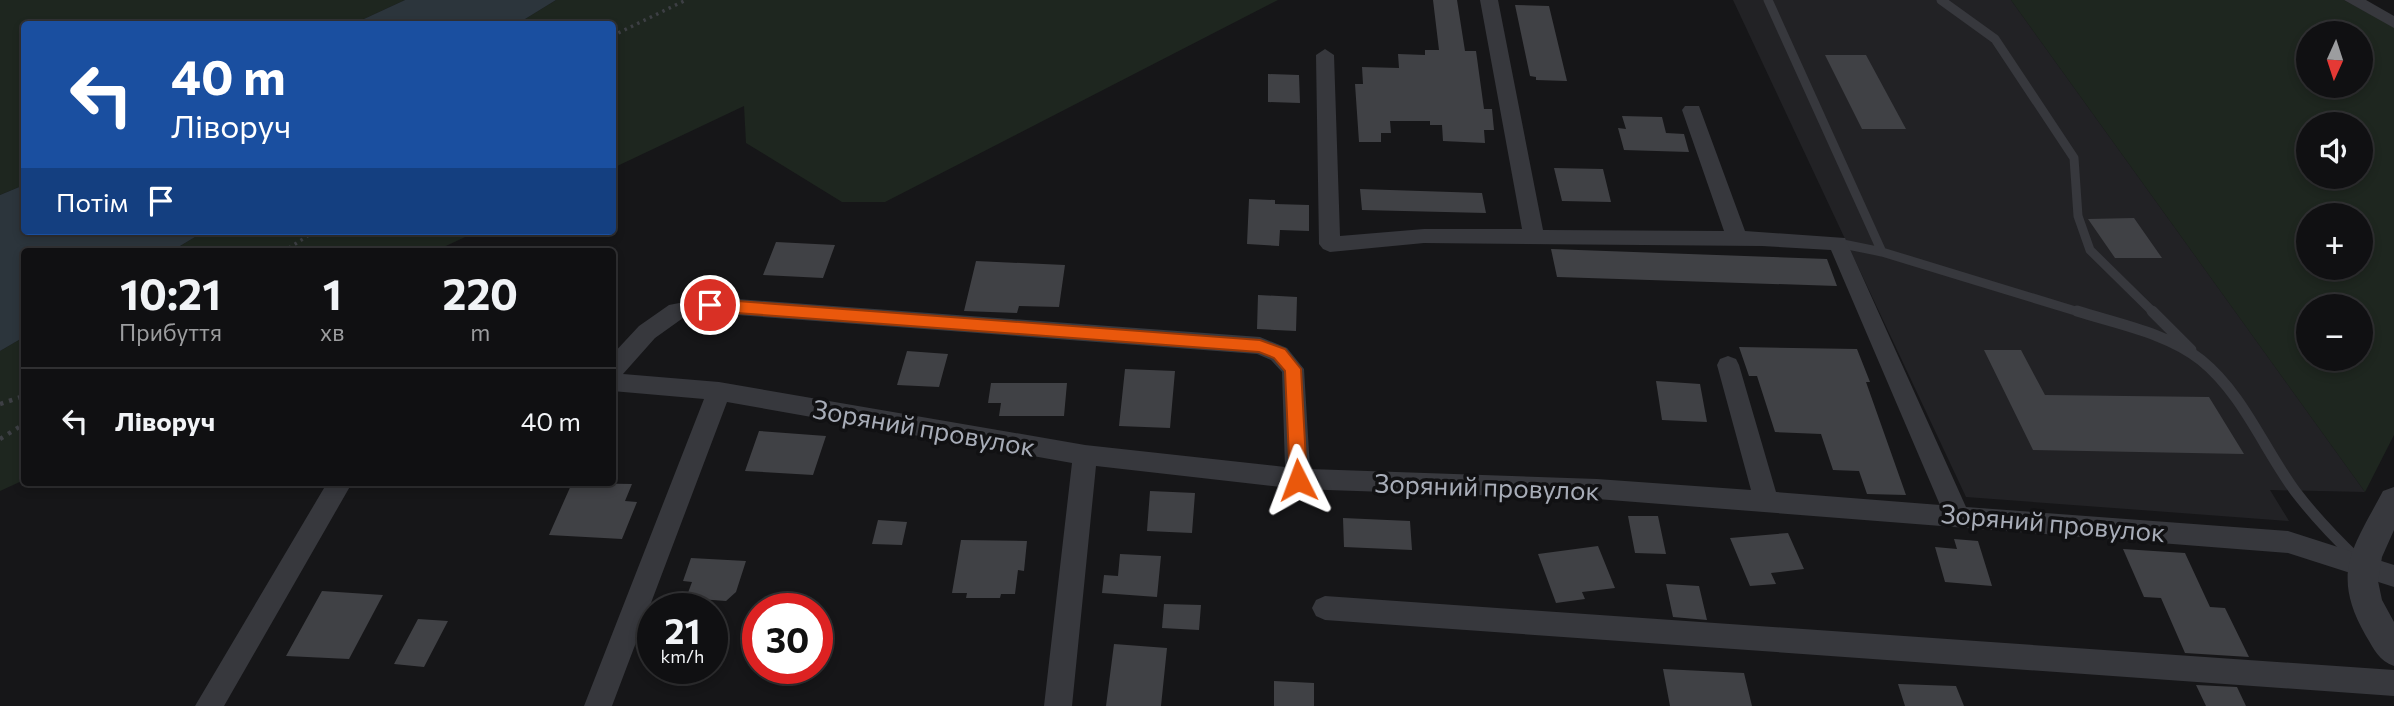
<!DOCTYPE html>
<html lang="uk">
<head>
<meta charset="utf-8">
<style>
	:root { --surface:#101012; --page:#19191b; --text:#f1f3f6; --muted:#9c9d9f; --line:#303032 }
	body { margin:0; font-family:Commissioner,sans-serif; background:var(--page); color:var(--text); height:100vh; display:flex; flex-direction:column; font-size:26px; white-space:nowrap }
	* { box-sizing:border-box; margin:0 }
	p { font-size:23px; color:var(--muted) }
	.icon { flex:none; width:38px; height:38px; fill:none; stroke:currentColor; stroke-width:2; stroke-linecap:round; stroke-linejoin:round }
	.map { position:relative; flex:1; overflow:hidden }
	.details { position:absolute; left:21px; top:248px; width:595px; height:238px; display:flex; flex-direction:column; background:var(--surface); border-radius:7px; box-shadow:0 4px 10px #0003,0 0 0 2px var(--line) }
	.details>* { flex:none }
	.top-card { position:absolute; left:21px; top:21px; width:595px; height:214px; border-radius:7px; box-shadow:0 4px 10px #0003,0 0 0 2px var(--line); background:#1a4fa0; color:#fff; overflow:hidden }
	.needle { width:46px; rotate:183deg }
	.buttons { position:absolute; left:2296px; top:21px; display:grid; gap:14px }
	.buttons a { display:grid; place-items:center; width:77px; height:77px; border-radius:50%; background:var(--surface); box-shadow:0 4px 10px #0003,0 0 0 2px var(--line); font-size:35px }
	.speed { position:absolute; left:637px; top:593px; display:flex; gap:14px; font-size:35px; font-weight:700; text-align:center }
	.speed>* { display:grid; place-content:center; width:91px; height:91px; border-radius:50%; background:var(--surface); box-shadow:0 4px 10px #0003,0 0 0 2px var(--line); line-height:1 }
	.speed small { font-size:18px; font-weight:400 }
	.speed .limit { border:10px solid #d22; background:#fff; color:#111 }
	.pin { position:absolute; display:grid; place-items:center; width:60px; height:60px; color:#fff; margin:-30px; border:4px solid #fff; border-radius:50%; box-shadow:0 2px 7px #0007 }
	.me { position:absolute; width:77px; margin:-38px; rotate:357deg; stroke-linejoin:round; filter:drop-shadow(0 0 5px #0008) }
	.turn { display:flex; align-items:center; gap:24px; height:147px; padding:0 35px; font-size:32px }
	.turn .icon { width:91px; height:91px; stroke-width:2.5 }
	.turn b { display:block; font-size:49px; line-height:60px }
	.then { display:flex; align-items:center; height:66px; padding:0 35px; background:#0003; gap:14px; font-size:26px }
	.eta { display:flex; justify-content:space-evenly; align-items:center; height:119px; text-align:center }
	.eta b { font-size:42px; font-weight:700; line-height:49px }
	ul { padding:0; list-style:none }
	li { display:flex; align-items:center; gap:21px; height:105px; padding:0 35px; border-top:2px solid var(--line) }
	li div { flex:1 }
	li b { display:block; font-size:26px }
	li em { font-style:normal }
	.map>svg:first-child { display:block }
	.built { fill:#222225 }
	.green { fill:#1e261f; fill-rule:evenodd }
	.water { fill:#2c353c }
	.building { fill:#404145 }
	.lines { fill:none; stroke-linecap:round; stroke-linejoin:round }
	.path-far1 { stroke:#3d3f44; stroke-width:3.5; stroke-dasharray:2.5 4.5; stroke-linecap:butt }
	.path { stroke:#3d3f44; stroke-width:4.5; stroke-dasharray:3.5 6; stroke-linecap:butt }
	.service-far1 { stroke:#37383d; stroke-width:9 }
	.service { stroke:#37383d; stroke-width:11 }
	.minor { fill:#37383d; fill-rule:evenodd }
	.tertiary { fill:#37383d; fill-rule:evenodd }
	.route { fill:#ea580c; stroke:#983908; stroke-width:2 }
	.labels { text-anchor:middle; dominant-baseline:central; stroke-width:7; stroke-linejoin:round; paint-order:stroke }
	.street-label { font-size:26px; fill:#a8adb8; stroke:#111113 }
</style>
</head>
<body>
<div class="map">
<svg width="2394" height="706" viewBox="0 0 2394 706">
	<rect width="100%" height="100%" fill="#161618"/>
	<path class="built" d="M1733,0H2011L2365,492L2270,490L2289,521L1966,497Z"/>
	<path class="green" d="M0,0H405L353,24H24V185L0,195Z
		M556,0H1278L885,202H842L746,143L744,106L613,168L612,24H517Z
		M2011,0H2344L2394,27V435L2365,492ZM2308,33H2361V86H2308ZM2308,124H2361V177H2308ZM2308,215H2361V268H2308ZM2308,306H2361V359H2308Z
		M205,231H478L433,252H170Z
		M24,337V480L0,491V351Z"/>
	<path class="water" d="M405,0H556L517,24H353Z
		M24,185V231H205L170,252H24V337L0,351V195Z"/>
	<path class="building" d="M1433,0H1457L1465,51H1476L1484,109H1492L1494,130H1484L1485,143L1443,141L1442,125H1430V121H1390L1391,133H1381V142H1359L1355,84H1363L1362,67L1399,68L1398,54L1425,55V50H1439Z
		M1515,5L1549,6L1567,81L1536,80V77L1530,76Z
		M1825,55H1866L1906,129H1862Z
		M1268,74L1299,75L1300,103L1268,102Z
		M1622,116L1662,117L1666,133L1684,134L1689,152L1624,150L1618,128L1626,129Z
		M1554,168L1603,169L1611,202L1562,201Z
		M1360,189L1482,193L1486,213L1362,210Z
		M1249,199L1275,200V204L1309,205V231L1280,230L1279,246L1247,244Z
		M2134,218L2162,258H2115L2088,219Z
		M776,242L835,245L823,278L763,275Z
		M1551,249L1827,259L1837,286L1557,277Z
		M976,261L1065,265L1059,307L1019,306L1017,313L964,311Z
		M1258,295L1297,297L1296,331L1257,329Z
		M1739,347L1857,349L1870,382H1866L1906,495L1867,494L1859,471L1833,470L1821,434L1775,432L1757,376H1749Z
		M1984,350H2021L2045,395L2209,397L2244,454L2033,450Z
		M907,351L948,354L939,387L897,385Z
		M1125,369L1175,371L1170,428L1119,426Z
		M1656,381L1700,384L1707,422L1662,420Z
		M991,383H1067L1064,416H999L1001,403H988Z
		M759,431L826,436L813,475L745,471Z
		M572,483L632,484L625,501L637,502L622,539L549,535Z
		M1150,491L1195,493L1192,533L1147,531Z
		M1628,516H1658L1666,554L1635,553Z
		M1343,518L1410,521L1412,550L1344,547Z
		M878,520L907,522L902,545L872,544Z
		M1788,533L1804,569L1771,573L1776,584L1750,586L1730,538Z
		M1954,539L1978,541L1992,586L1945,582L1935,547L1957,549Z
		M961,540L1027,541L1024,571L1018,570L1015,594H1001L1000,598H966L967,593H952Z
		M1598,546L1615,588L1582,592L1585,599L1556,603L1538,554Z
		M2123,549L2185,553L2210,607L2225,608L2249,657L2185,653L2161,598L2144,597Z
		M1120,554L1161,556L1157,597L1102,593L1104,575L1118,576Z
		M691,558L746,561L736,592L726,601L686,598L692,582L683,581Z
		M1666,584L1699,586L1707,620L1673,617Z
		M322,591L383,595L349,659L286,656Z
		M1164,604L1201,605L1199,630L1162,628Z
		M418,619L448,621L424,667L394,664Z
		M1114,644L1167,648L1161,706H1106Z
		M1663,669L1744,673L1752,706H1670Z
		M1274,681L1314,683V706H1274Z
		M1898,684L1956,686L1964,706H1905Z
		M2196,685L2237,687L2246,706H2206Z"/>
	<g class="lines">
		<path class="path-far1" d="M612,36L686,0
			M283,252L315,231"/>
		<path class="path" d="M0,404L24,396
			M0,439L24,424"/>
		<path class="service-far1" d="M1768,0L1882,252
			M1941,0L1995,39L2074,158L2078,216L2090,250L2154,313
			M1838,243L1882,252L2082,313"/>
		<path class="service" d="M2077,311C2118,324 2167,333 2201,360C2243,394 2264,449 2295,491C2314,516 2335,538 2357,559
			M2152,311L2191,350"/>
		<path class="minor" d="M1480,0H1498L1543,230L1724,231L1682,110L1685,106H1699L1745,231L1845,238L1966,507L2288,531L2394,565V587L2288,553L1597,499L1298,489L1096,466L1072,706H1044L1072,463L727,402L612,706H584L704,399L612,391V355L639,326L669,305L710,297L1260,337L1287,348L1304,369L1310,469L1597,479L1751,490L1717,365L1720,359L1728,356L1736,359L1739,365L1776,492L1940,505L1831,250L1762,246L1424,243L1330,252L1323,249L1319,244L1316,55L1325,49L1334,55L1340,236L1424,229H1522ZM710,313L1257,354L1271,360L1282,372L1285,467L1085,445L719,382L623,374L655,338L683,318Z
			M2344,0H2366L2394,16V28Z
			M327,483H352L224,706H195Z
			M1325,596L2394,670V696L1325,620L1316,616L1312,608L1316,600Z"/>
		<path class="tertiary" d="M2394,487V530L2382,557L2378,581L2382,600L2394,622V666C2379,661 2374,649 2366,636C2330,573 2353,548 2383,491Z"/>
	</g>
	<path class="route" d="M710,299L1260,340L1285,349L1301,369L1307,480L1305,485H1292L1290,480L1285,371L1274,358L1259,352L710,311L702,305Z"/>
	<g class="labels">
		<g class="street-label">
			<text transform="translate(924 427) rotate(10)">Зоряний провулок</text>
			<text transform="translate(1487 486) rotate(2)">Зоряний провулок</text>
			<text transform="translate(2053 522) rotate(5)">Зоряний провулок</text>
		</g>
	</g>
</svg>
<div class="buttons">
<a><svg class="needle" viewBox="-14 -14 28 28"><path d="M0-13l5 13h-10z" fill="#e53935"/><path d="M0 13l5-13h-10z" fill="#9c9d9f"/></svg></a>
<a><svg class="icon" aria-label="sound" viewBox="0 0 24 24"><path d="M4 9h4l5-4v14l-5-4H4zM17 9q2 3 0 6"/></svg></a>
<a>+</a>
<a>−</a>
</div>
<div class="speed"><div>21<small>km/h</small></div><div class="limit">30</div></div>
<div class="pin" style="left:710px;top:305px;background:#d93025"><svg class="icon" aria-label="arrive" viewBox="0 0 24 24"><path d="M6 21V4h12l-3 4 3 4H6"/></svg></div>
<svg class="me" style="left:1298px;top:480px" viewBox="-20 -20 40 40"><path d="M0-17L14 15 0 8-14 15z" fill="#ea580c" stroke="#fff" stroke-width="4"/></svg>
<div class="top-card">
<div class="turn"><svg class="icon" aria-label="left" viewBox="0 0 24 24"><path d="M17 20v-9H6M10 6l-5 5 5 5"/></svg><div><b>40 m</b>Ліворуч</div></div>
<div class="then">Потім<svg class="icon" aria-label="arrive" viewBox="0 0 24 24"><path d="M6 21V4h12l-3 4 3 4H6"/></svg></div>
</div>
<section class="details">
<div class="eta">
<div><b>10:21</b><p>Прибуття</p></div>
<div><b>1</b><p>хв</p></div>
<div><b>220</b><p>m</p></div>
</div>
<ul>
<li><svg class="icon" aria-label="left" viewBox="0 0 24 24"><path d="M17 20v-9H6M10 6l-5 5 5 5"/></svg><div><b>Ліворуч</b></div><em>40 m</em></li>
</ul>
</section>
</div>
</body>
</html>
